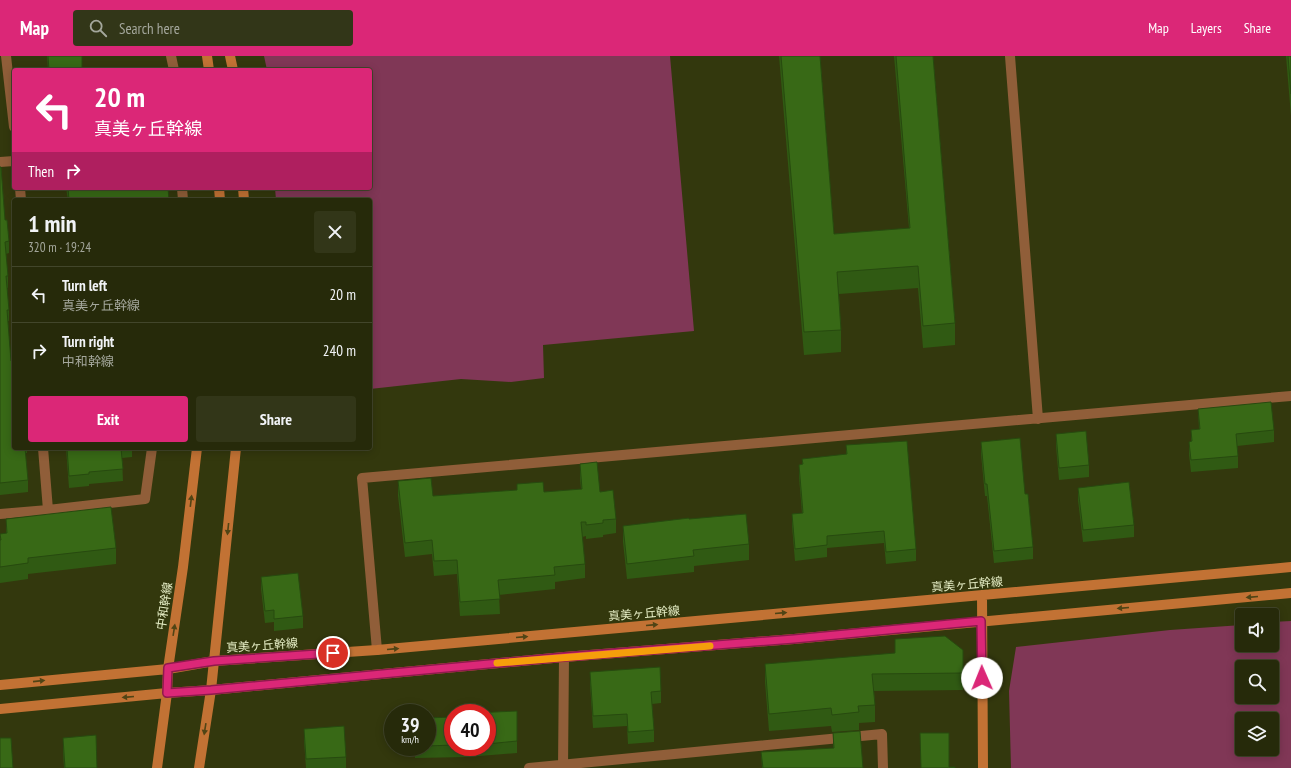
<!DOCTYPE html>
<html lang="en">
<head>
<meta charset="utf-8">
<style>
	:root { --surface:#262a0a; --page:#323618; --text:#f1f3f6; --muted:#a4a79c; --line:#42462b; --accent:#db2777 }
	body { margin:0; font-family:"PT Sans Narrow","Noto Sans JP",sans-serif; background:var(--page); color:var(--text); height:100vh; display:flex; flex-direction:column; font-size:15px; white-space:nowrap }
	* { box-sizing:border-box; margin:0 }
	p { font-size:13px; color:var(--muted) }
	.icon { flex:none; width:22px; height:22px; fill:none; stroke:currentColor; stroke-width:2; stroke-linecap:round; stroke-linejoin:round }
	.map { position:relative; flex:1; overflow:hidden }
	.side { position:absolute; left:12px; top:142px; width:360px; height:252px; display:flex; flex-direction:column; background:var(--surface); border-radius:4px; box-shadow:0 2px 10px #0003,0 0 0 1px var(--line) }
	.side>* { flex:none }
	.banner { position:absolute; left:12px; top:12px; width:360px; height:122px; border-radius:4px; box-shadow:0 2px 10px #0003,0 0 0 1px var(--line); background:#db2777; color:#fff; overflow:hidden }
	.fabs { position:absolute; left:1235px; top:552px; display:grid; gap:8px }
	.fabs a { display:grid; place-items:center; width:44px; height:44px; border-radius:4px; background:var(--surface); box-shadow:0 2px 10px #0003,0 0 0 1px var(--line); font-size:20px }
	.speed { position:absolute; left:384px; top:648px; display:flex; gap:8px; font-size:20px; font-weight:700; text-align:center }
	.speed>* { display:grid; place-content:center; width:52px; height:52px; border-radius:50%; background:var(--surface); box-shadow:0 2px 10px #0003,0 0 0 1px var(--line); line-height:1 }
	.speed small { font-size:10px; font-weight:400 }
	.speed .limit { border:6px solid #d22; background:#fff; color:#111 }
	.pin { position:absolute; display:grid; place-items:center; width:34px; height:34px; color:#fff; margin:-17px; border:2px solid #fff; border-radius:50%; box-shadow:0 1px 4px #0007 }
	.me { position:absolute; width:44px; margin:-22px; rotate:359deg; stroke-linejoin:round; filter:drop-shadow(0 0 3px #0008) }
	.turn { display:flex; align-items:center; gap:14px; height:84px; padding:0 16px; font-size:18px }
	.turn .icon { width:52px; height:52px; stroke-width:2.5 }
	.turn b { display:block; font-size:28px; line-height:34px }
	.then { display:flex; align-items:center; height:38px; padding:0 16px; background:#0003; gap:8px; font-size:15px }
	.round { display:grid; place-items:center; flex:none; width:42px; height:42px; border-radius:4px; background:var(--page) }
	.headline { display:flex; align-items:center; justify-content:space-between; height:68px; padding:0 16px }
	h1 { font-size:24px; font-weight:700; line-height:30px }
	.primary-button { display:flex; gap:8px; margin-top:auto; padding:8px 16px }
	.primary-button a { flex:1; height:46px; border-radius:4px; background:var(--accent); color:#fff; font-size:16px; font-weight:700; line-height:46px; text-align:center }
	.primary-button a+a { background:var(--page); color:var(--text) }
	ul { padding:0; list-style:none }
	li { display:flex; align-items:center; gap:12px; height:56px; padding:0 16px; border-top:1px solid var(--line) }
	li div { flex:1 }
	li b { display:block; font-size:15px }
	li em { font-style:normal }
	header { display:flex; align-items:center; gap:24px; box-sizing:border-box; height:56px; padding:0 20px; background:var(--accent); color:#fff }
	header strong { font-size:19px }
	nav { display:flex; gap:22px; margin-inline-start:auto; font-size:14px }
	.search { width:280px; height:36px; background:var(--page); display:flex; align-items:center; gap:10px; box-sizing:border-box; padding:0 14px; border-radius:4px; color:var(--muted); font-size:15px }
	.map>svg:first-child { display:block }
	.green { fill:#803756; fill-rule:evenodd }
	.lines { fill:none; stroke-linecap:round; stroke-linejoin:round }
	.street { stroke:#905e39; stroke-width:10 }
	.secondary { stroke:#c27234; stroke-width:10 }
	.wall { fill:#305a13 }
	.building { fill:#386916; stroke:#274a0f }
	.oneway { fill:#504415 }
	.route-casing { stroke:#8e194d; stroke-width:10 }
	.route { stroke:#db2777; stroke-width:7 }
	.slow { stroke:#f59e0b; stroke-width:7 }
	.labels { text-anchor:middle; dominant-baseline:central; stroke-width:3; stroke-linejoin:round; paint-order:stroke }
	.street-label { font-size:12px; fill:#e5edc5; stroke:#33380d }
</style>
</head>
<body>
<header>
<strong>Map</strong>
<div class="search"><svg class="icon" aria-label="search" viewBox="0 0 24 24"><circle cx="10" cy="10" r="6"/><path d="M15 15l6 6"/></svg>Search here</div>
<nav><a>Map</a><a>Layers</a><a>Share</a></nav>
</header>
<div class="map">
<svg width="1291" height="712" viewBox="0 0 1291 712">
	<rect width="100%" height="100%" fill="#33380d"/>
	<path class="green" d="M264,0H670L694,275L543,289L544,322L511,326L461,323L370,333V144H276L275,132H370V14H267Z
		M1291,565V712H1011L1009,635L1016,591L1170,574L1242,569V589H1272V566ZM1242,611H1272V641H1242ZM1242,663H1272V693H1242Z"/>
	<g class="lines">
		<path class="street" d="M6,0L14,71
			M171,0L174,14
			M1010,0L1038,363
			M0,106L14,105
			M20,132L21,144
			M182,132L183,144
			M48,454L145,443L152,392
			M0,458L48,454L43,392
			M377,594L362,422L1291,340
			M529,712L882,678L883,712
			M563,712L564,601"/>
		<path class="secondary" d="M207,0L209,14
			M230,0L233,14
			M219,132L220,144
			M243,132L244,144
			M982,539L983,712
			M0,629L168,613L214,605L377,594L1291,511
			M0,653L167,637L211,634L564,601L794,583L1291,537
			M157,712L167,637L168,613L183,511L197,392
			M199,712L211,634L236,392"/>
	</g>
	<path class="wall" d="M47,0H82V14H48Z
		M779,0H820L834,178L909,172L894,0H933L955,267V289L923,292L918,232L839,238L841,274V296L804,299Z
		M1286,0H1291V60Z
		M0,111L5,164L9,185V197L6,198L8,220V232H7L9,254V265H8L14,392H27V397H25L28,424V436L0,439Z
		M66,132H168L169,144H68Z
		M1198,353L1274,374V386L1237,390L1238,400V412L1191,416L1189,398V386H1191V374L1199,373Z
		M1056,378L1089,409V421L1059,424L1056,390Z
		M981,386L1025,438L1033,491V503L994,507L987,440H985L981,398Z
		M846,389L916,493V505L886,508L884,487L827,492V501L795,505L792,470V458L802,457L799,421V409L802,408V403L846,399Z
		M66,392H132V401L122,402L123,425L89,428V430L69,432Z
		M580,408L600,436L616,463V477L603,479V481L586,483V480L582,481L585,508V522L555,526V533L499,539L500,558L460,560L457,518L434,520L432,498L405,501L398,440V425L433,440L517,434V428L544,436L581,433L580,423Z
		M1078,432L1134,469V481L1083,486L1078,444Z
		M6,463L116,492V508L28,518V523L0,527V478H6Z
		M689,463L749,488V504L694,510V516L627,523L623,486V470Z
		M261,521L303,560V572L274,575V566L265,567L261,533Z
		M765,608L963,617V634L874,635L875,649V666L859,667V674L832,676L831,670L769,675L765,626Z
		M590,616L661,635V647L652,648L654,674V686L628,688L627,670L593,672L590,628Z
		M517,655V697L467,701L415,702V691H427V662L453,661V691H487V657Z
		M304,673L346,701V712H306L304,685Z
		M833,677L863,712H762L761,696L833,692Z
		M63,682L97,712H64L63,694Z"/>
	<path class="building" d="M48,0H82V14H49Z
		M781,0H820L834,178L910,172L896,0H933L955,267L923,270L918,210L837,216L841,274L804,276Z
		M1288,0H1291V38Z
		M0,111H1L5,164H7L9,185L5,186L8,220H6L9,254H7L11,305H14V392H25L28,424L0,427Z
		M68,132H168L169,144H69Z
		M1271,346L1274,374L1236,378L1238,400L1191,404L1189,386L1192,385L1191,374L1200,373L1198,353Z
		M1086,375L1089,409L1059,412L1056,378Z
		M1020,382L1025,438H1028L1033,491L994,495L987,428H985L981,386Z
		M907,385L916,493L886,496L884,475L827,480V489L795,493L792,458L803,457L799,409L803,408L802,403L847,398L846,389Z
		M67,392H121L123,413L89,416V418L69,420Z
		M597,406L600,436L613,434L616,463L603,464V467L586,469V466H581L585,508L554,511L555,519L498,524L500,543L460,546L457,504L434,505L432,484L405,487L398,425L431,422L433,440L517,434V428L543,426L544,436L582,433L580,408Z
		M1129,426L1134,469L1083,474L1078,432Z
		M111,451L116,492L28,502V507L0,511V484H1L0,478L7,477L6,463Z
		M746,458L749,488L693,494L694,500L627,508L623,470L689,462V463Z
		M298,517L303,560L274,563V554L265,555L261,521Z
		M945,580L963,594V617L872,618L875,649L858,650L859,656L832,659L831,652L769,658L765,608L895,597V583Z
		M660,611L661,635L651,636L654,674L628,676L627,658L593,660L590,616Z
		M517,655V685L487,688V657H473Z
		M453,661V689L427,690V662Z
		M344,670L346,701L306,703L304,673Z
		M860,675L863,712H763L761,696L834,692L833,677Z
		M920,677H949V711H955V712H921Z
		M96,679L97,712H65L63,682Z
		M0,682H11L13,712H0Z"/>
	<defs><path id="oneway-solid" d="M-6-.8H1V-3.2L6.5 0L1 3.2V.8H-6Z"/></defs>
	<g class="oneway">
		<use href="#oneway-solid" transform="translate(191 445) rotate(-83)"/>
		<use href="#oneway-solid" transform="translate(228 473) rotate(96)"/>
		<use href="#oneway-solid" transform="translate(1252 541) rotate(175)"/>
		<use href="#oneway-solid" transform="translate(1123 552) rotate(175)"/>
		<use href="#oneway-solid" transform="translate(781 557) rotate(-5)"/>
		<use href="#oneway-solid" transform="translate(652 569) rotate(-5)"/>
		<use href="#oneway-solid" transform="translate(174 574) rotate(-81)"/>
		<use href="#oneway-solid" transform="translate(522 581) rotate(-5)"/>
		<use href="#oneway-solid" transform="translate(393 593) rotate(-5)"/>
		<use href="#oneway-solid" transform="translate(39 625) rotate(-6)"/>
		<use href="#oneway-solid" transform="translate(128 641) rotate(175)"/>
		<use href="#oneway-solid" transform="translate(205 673) rotate(99)"/>
	</g>
	<g class="lines">
		<defs>
			<path id="route" d="M333,597L214,605L168,612L167,637L211,634L564,601L794,583L981,565L982,622"/>
		</defs>
		<use href="#route" class="route-casing"/>
		<use href="#route" class="route"/>
		<path class="slow" d="M497,607L710,590"/>
	</g>
	<g class="labels">
		<g class="street-label">
			<text transform="translate(967 528) rotate(-5)">真美ヶ丘幹線</text>
			<text transform="translate(164 550) rotate(-81)">中和幹線</text>
			<text transform="translate(644 557) rotate(-5)">真美ヶ丘幹線</text>
			<text transform="translate(262 589) rotate(-4)">真美ヶ丘幹線</text>
		</g>
	</g>
</svg>
<div class="fabs">
<a><svg class="icon" aria-label="sound" viewBox="0 0 24 24"><path d="M4 9h4l5-4v14l-5-4H4zM17 9q2 3 0 6"/></svg></a>
<a><svg class="icon" aria-label="search" viewBox="0 0 24 24"><circle cx="10" cy="10" r="6"/><path d="M15 15l6 6"/></svg></a>
<a><svg class="icon" aria-label="layers" viewBox="0 0 24 24"><path d="M12 4l9 5-9 5-9-5zM3 14l9 5 9-5"/></svg></a>
</div>
<div class="speed"><div>39<small>km/h</small></div><div class="limit">40</div></div>
<div class="pin" style="left:333px;top:597px;background:#d93025"><svg class="icon" aria-label="arrive" viewBox="0 0 24 24"><path d="M6 21V4h12l-3 4 3 4H6"/></svg></div>
<svg class="me" style="left:982px;top:622px" viewBox="-20 -20 40 40"><circle r="19" fill="#fff"/><path d="M0-13L10 11 0 6-10 11z" fill="#db2777"/></svg>
<div class="banner">
<div class="turn"><svg class="icon" aria-label="left" viewBox="0 0 24 24"><path d="M17 20v-9H6M10 6l-5 5 5 5"/></svg><div><b>20 m</b>真美ヶ丘幹線</div></div>
<div class="then">Then<svg class="icon" aria-label="right" viewBox="0 0 24 24"><path d="M7 20v-9h11M14 6l5 5-5 5"/></svg></div>
</div>
<section class="side">
<div class="headline"><div><h1>1 min</h1><p>320 m · 19:24</p></div><a class="round"><svg class="icon" aria-label="close" viewBox="0 0 24 24"><path d="M6 6l12 12M18 6L6 18"/></svg></a></div>
<ul>
<li><svg class="icon" aria-label="left" viewBox="0 0 24 24"><path d="M17 20v-9H6M10 6l-5 5 5 5"/></svg><div><b>Turn left</b><p>真美ヶ丘幹線</p></div><em>20 m</em></li>
<li><svg class="icon" aria-label="right" viewBox="0 0 24 24"><path d="M7 20v-9h11M14 6l5 5-5 5"/></svg><div><b>Turn right</b><p>中和幹線</p></div><em>240 m</em></li>
</ul>
<div class="primary-button"><a>Exit</a><a>Share</a></div>
</section>
</div>
</body>
</html>
